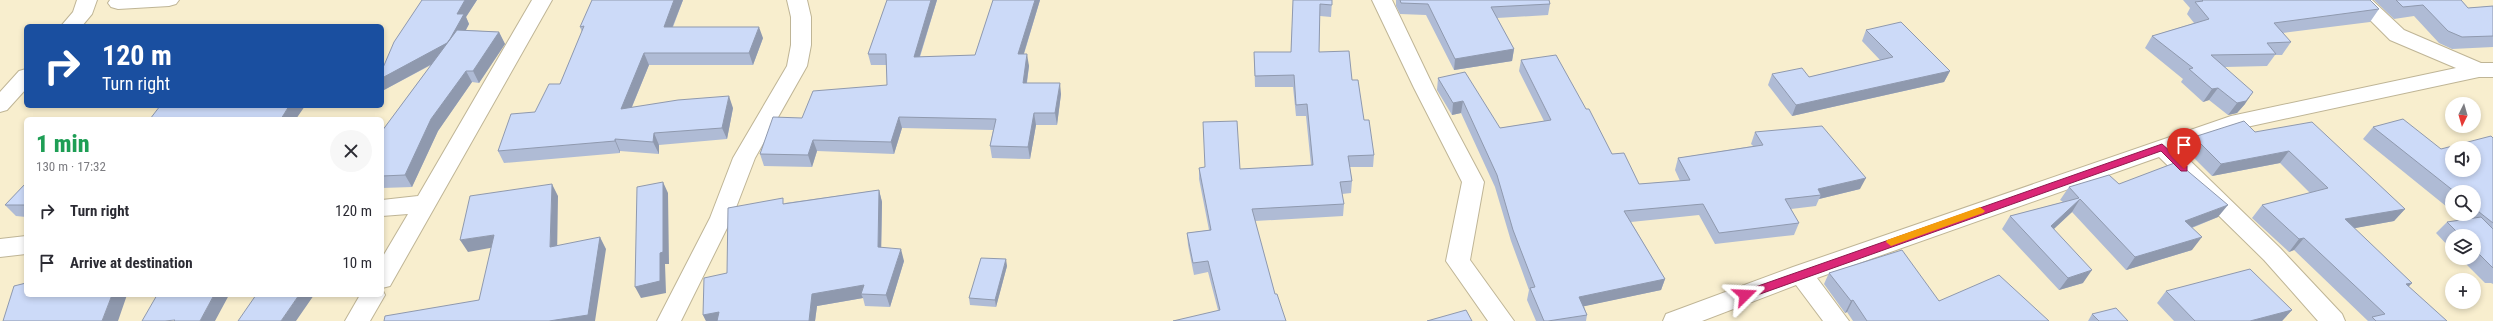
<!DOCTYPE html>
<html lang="en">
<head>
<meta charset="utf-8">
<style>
	:root { --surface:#fff; --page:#f7f7f7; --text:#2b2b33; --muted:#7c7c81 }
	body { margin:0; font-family:"Roboto Condensed",sans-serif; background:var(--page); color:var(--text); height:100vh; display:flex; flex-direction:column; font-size:15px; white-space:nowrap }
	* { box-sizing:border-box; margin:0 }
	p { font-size:13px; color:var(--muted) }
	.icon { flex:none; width:22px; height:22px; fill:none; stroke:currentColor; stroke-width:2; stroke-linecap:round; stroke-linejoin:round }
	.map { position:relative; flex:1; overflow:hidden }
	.panel { position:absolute; left:24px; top:117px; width:360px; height:180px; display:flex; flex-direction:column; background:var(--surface); border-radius:6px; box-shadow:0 2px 6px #0003 }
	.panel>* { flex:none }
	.top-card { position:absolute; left:24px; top:24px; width:360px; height:84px; border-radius:6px; box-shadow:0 2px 6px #0003; background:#1a4fa0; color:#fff; overflow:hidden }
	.needle { width:26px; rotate:185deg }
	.controls { position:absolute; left:2445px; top:97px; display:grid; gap:8px }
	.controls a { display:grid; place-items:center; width:36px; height:36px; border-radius:50%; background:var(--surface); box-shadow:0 2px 6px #0003; font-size:20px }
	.pin { position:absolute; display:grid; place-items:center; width:34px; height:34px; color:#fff; margin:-41px -17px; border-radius:50% 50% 50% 0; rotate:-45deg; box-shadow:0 0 4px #0007 }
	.pin .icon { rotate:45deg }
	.me { position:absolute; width:44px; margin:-22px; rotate:69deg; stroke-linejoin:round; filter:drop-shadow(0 0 3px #0008) }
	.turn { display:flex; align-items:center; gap:14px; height:84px; padding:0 12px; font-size:18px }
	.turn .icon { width:52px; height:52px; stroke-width:2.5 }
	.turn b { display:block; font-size:28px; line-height:34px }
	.round { display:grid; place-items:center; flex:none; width:42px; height:42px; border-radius:21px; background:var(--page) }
	.summary { display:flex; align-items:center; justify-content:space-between; height:68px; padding:0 12px }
	h1 { font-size:24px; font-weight:800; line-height:30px; color:#1e9e55 }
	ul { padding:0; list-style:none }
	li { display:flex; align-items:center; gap:12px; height:52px; padding:0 12px }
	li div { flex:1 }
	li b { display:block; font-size:15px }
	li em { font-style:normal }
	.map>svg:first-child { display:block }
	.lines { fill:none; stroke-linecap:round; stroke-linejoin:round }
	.street-casing { stroke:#bfb596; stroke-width:2 }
	.street { fill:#fff; fill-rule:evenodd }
	.wall { fill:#afbbd5 }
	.shaded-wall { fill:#8f99ae }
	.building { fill:#ccdaf8; stroke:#8f99ae; fill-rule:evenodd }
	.route { fill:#db2777; stroke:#8e194d }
	.slow { fill:#f59e0b }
</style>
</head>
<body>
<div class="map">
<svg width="2493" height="321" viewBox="0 0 2493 321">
	<rect width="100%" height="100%" fill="#f8eece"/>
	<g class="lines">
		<defs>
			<path id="street" d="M77,0H97L92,14L82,26H61L73,12Z
				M110,0H179L176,4L169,6L118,9L111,7L108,3Z
				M532,0H552L390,286L382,288V258L408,214L382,216V200L418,196Z
				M787,0H807L811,17V45L807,66L755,158L732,218L681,321H657L710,218L733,158L787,66L791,45V17Z
				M1372,0H1392L1434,88L1484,182L1470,260L1514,321H1488L1446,261L1462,182L1414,88Z
				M2350,0H2372L2404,30L2481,63H2493V77H2479L2242,128L2179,150L2280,248L2342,314L2345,321H2318L2264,260L2159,157L1817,278L1849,321H1823L1796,285L1702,321H1663L1666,314L1793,267L2231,116L2456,68L2390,40Z
				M26,69V89L7,110L0,112V92L19,71Z
				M26,236V254L0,257V239Z
				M382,289L385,295L370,321H345L360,295H382Z"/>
		</defs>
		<use href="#street" class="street-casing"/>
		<use href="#street" class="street"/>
	</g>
	<path class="wall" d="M422,0H477L466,17L469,24L466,30L499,32L505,44L479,83L472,82L438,131L412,187L382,188V131L431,65L384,90Z
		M683,0L673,27L763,38L753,65H649L632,107L733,108L727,139L659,145V154L620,151V153L504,163L498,151L535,112L560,84L582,32L580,27Z
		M887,0H937L920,57L975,55L993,0H1040L1024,54L1029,66L1027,83L1061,94L1057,125H1036L1030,159L992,158L990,146L993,130L902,128L894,154L817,151L812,167L764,166L760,154L802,118L887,85V65H871L868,54Z
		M1293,0H1332L1331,17L1320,16L1319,52L1352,80L1374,155L1373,167H1350L1352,181L1351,193L1342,194L1344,204L1343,216L1255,221L1275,294L1218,310L1208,272L1194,275L1188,245L1187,233L1209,230L1199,179V168L1240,169L1311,165L1306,116H1296L1293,87H1255L1254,52H1291Z
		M1396,0H1549L1550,4L1548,15L1497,18L1514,49L1512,61L1454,70L1426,15L1400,14L1396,6Z
		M2183,0H2370L2379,9L2370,22L2283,33L2291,42L2282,55H2275L2267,66L2225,67L2245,104L2237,113L2228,115L2209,100L2203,102L2181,82L2183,79L2145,48L2152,36L2194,23L2187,14L2190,8Z
		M2374,0H2461L2468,8L2493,6V47L2452,49L2439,43L2414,16L2394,19Z
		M1866,30L1950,71L1944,82L1792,116L1768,85L1772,74L1809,77L1880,60L1862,41Z
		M1521,60L1586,109L1612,154L1639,184L1680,181L1675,170L1678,158L1753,146L1751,144L1755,132L1860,189L1819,199L1816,206L1791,209L1799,223L1794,235L1715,244L1699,215L1631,222L1665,279L1661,290L1584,306L1587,315L1586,321H1536L1527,300L1529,290L1511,241L1495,187L1461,113L1452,115L1437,90L1438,78L1500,128L1544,121L1519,71Z
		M2373,127L2441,149L2493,138V284L2491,283H2485L2460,258H2474V236H2452V250L2436,233L2447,222L2463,220L2456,214H2474V192H2452V211L2363,139Z
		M2255,132L2405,209L2394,221L2354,228L2412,283L2408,287L2447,321H2368L2294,250L2289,252L2252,218L2262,205L2310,193L2280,163L2212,176L2185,149L2194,137Z
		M26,183V217L16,216L5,205Z
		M2119,184L2218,217L2192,228V250L2126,270L2072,212L2054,229L2083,283L2059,290L2002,229L2010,216L2063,202L2060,200L2069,187Z
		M879,190L882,202L881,248L904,261L890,307L865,306L863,298L817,306L815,321H706L703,315L727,273L785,203Z
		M1007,266L996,307L970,305L969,298Z
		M1829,273L1939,301L2049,321H1853L1847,312L1845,313L1824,284Z
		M2166,291L2292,310L2282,321H2174L2157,303Z
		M2092,314L2128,321H2088Z"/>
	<path class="shaded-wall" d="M465,0H477L466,17L469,24L454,52L384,90L382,86V78L457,14Z
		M674,0H683L668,38L664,27Z
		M931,0H937L916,68L914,57Z
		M1035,0H1040L1020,66L1018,54Z
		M759,27L763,38L753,65L749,53Z
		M499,32L505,44L479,83L473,71Z
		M1514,49L1512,61L1454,70L1455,59Z
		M644,53L649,65L626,121L621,109Z
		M1027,54L1029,66L1025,94L1023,83Z
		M466,71L472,82L438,131L412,187L405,175L431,119Z
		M1950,71L1944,82L1792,116L1796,105Z
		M1060,83L1061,94L1057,125L1055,113Z
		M2218,88L2209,100L2203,102L2212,89Z
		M2253,92L2245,104L2237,113L2228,115L2237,103Z
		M729,96L733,108L727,139L722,128Z
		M1463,101L1461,113L1452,115L1453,103Z
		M289,106H305L296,119H281Z
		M1034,113L1036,125L1030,159L1028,147Z
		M899,117L902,128L894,154L891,142Z
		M654,133L659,145V154L653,142Z
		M615,139L620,151V153L615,141Z
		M813,140L817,151L812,167L808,155Z
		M2289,151L2280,163L2212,176L2221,164Z
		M1866,178L1860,189L1819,199L1821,195L1818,189Z
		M663,182L668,193L669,264H665L666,293L641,298L635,287L660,253Z
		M552,184L558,196L557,258L550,247Z
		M879,190L882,202L881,260L878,247Z
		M2080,199L2072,212L2043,239L2051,226Z
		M2228,205L2218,217L2175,234L2185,221Z
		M2405,209L2394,221L2334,232L2345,219Z
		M494,235L501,246L468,252L460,240Z
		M600,237L606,249L595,321H549Z
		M2202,237L2192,250L2126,270L2135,257Z
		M2304,238L2294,250L2289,252L2299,239Z
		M901,249L904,261L890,307L886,295Z
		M1006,259L1007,266L996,307L995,300Z
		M2092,270L2083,283L2059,290L2068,278Z
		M1665,279L1661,290L1576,308L1579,297Z
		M2412,283L2400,295L2406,284Z
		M864,285L861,294L863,298L817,306L815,321H809L812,294Z
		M112,295H127L118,321H102Z
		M214,295H229L215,321H200Z
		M299,295H314L296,321H281Z
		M1853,300L1847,312L1845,313L1851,301Z
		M2292,310L2282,321H2250Z
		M719,312L723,321H706L703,315Z"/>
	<path class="building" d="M422,0H465L457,14H464L450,39L447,43L382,78V70L394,42Z
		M592,0H674L664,27H759L749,53H644L621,109L678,100L729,96L722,128L654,133L653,142L615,139V141L498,151L511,114L535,112L549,84H560L584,26L580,27Z
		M887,0H931L914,57L975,55L993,0H1035L1018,54H1027L1023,83H1060L1055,113H1034L1028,147L990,146L996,119L899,117L891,142L813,140L808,155L760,154L773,117L802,118L813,91L887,85L886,54H868Z
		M1293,0H1332V5L1320,4L1319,52L1349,51L1352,80H1358L1364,120H1369L1374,155L1348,156L1352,181L1340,182L1344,204L1252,209L1275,294H1277L1286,321H1173L1220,310L1208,261L1193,263L1187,233L1211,230L1199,168L1205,167L1203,122L1237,121L1240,169L1313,165L1307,104L1296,105L1294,75L1255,76L1254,52H1291Z
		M1400,0H1549L1550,4L1491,7L1514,49L1455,59L1428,4L1401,3Z
		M2202,0H2370L2379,9L2274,23L2291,42L2267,43L2276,54L2211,55L2253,92L2246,101L2237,103L2218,88L2212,89L2189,69L2193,68L2152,36L2209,19L2195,2L2203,1Z
		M2396,0H2461L2468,8L2493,6V36L2462,37L2448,31L2423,5L2403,7Z
		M1901,22L1950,71L1796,105L1772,74L1802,68L1809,77L1893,57L1866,30Z
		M457,30L499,32L473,71H466L431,119L405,175L382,176V131Z
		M1556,55L1586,109H1589L1612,154L1624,153L1639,184L1690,180L1678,158L1763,145L1755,132L1822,126L1866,178L1818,189L1821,195L1785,199L1799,223L1719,233L1703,204L1624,211L1665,279L1579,297L1587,315L1548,321H1544L1530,288L1535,287L1513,230L1497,175L1463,101L1453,103L1438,78L1465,72L1500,128L1551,120L1521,60Z
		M160,106H289L281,119H150Z
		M2403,119L2441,149L2491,136L2493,138V223L2474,208V192H2455L2373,127ZM2452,148H2474V170H2452Z
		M2244,121L2255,132L2312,122L2405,209L2345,219L2412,283L2406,284L2447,321H2376L2372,317L2385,314L2304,238L2299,239L2262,205L2328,188L2289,151L2221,164L2194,137Z
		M2177,162L2228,205L2185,221L2202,237L2135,257L2080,199L2051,226L2092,270L2068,278L2010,216L2079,198L2069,187L2109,175L2119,184Z
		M663,182V252L660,253V281L635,287L637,187Z
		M26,183V205H5Z
		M552,184L550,247L600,237L588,315L549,321H384L385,316L479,300L494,235L460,240L470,196Z
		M879,190L878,247L901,249L886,295L861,294L864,285L812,294L809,321H717L719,312L703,315L704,278L727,273L728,208L783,198V204Z
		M2481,217L2493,229V268L2474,249V236H2461L2447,222Z
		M1902,250L1939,301L1999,275L2049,321H1867L1853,300L1851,301L1829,273Z
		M981,258L1006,259L995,300L969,298Z
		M2250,269L2292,310L2250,321H2195L2166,291Z
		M26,283V295H112L102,321H3L14,286Z
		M157,295H214L200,321H174L175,320L165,321H142Z
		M256,295H299L281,321H238Z
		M2116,308L2128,321H2099L2092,314Z
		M1466,310L1472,321H1427Z"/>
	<path class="route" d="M2162,144L2187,166V171H2181L2161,151L1749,298H1741L1740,295L1741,292Z"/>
	<path class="slow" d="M1980,207L1985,211L1983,213L1891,246L1886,242L1887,240Z"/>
</svg>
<div class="controls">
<a><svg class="needle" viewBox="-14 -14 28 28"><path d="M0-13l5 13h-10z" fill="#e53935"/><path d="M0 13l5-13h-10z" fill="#7c7c81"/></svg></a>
<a><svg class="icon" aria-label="sound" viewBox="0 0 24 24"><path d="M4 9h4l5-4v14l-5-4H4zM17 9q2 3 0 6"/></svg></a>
<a><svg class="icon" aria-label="search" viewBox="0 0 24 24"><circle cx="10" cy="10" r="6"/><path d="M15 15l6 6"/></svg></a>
<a><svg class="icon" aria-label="layers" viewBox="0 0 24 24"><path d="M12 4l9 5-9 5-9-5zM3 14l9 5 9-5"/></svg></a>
<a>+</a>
</div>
<div class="pin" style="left:2184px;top:169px;background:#d93025"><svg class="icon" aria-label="arrive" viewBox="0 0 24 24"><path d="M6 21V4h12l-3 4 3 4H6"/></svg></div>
<svg class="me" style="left:1745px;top:295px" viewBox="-20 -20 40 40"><path d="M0-17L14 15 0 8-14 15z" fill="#db2777" stroke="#fff" stroke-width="4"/></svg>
<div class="top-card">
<div class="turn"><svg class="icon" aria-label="right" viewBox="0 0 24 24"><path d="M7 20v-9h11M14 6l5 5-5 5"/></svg><div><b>120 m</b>Turn right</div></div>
</div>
<section class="panel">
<div class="summary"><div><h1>1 min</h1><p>130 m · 17:32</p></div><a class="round"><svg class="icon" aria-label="close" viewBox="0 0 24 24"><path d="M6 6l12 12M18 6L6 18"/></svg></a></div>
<ul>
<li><svg class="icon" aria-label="right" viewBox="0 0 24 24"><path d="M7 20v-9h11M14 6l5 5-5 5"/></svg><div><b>Turn right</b></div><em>120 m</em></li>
<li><svg class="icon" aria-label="arrive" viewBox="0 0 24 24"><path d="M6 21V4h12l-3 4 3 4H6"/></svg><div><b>Arrive at destination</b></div><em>10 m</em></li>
</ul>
</section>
</div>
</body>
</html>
